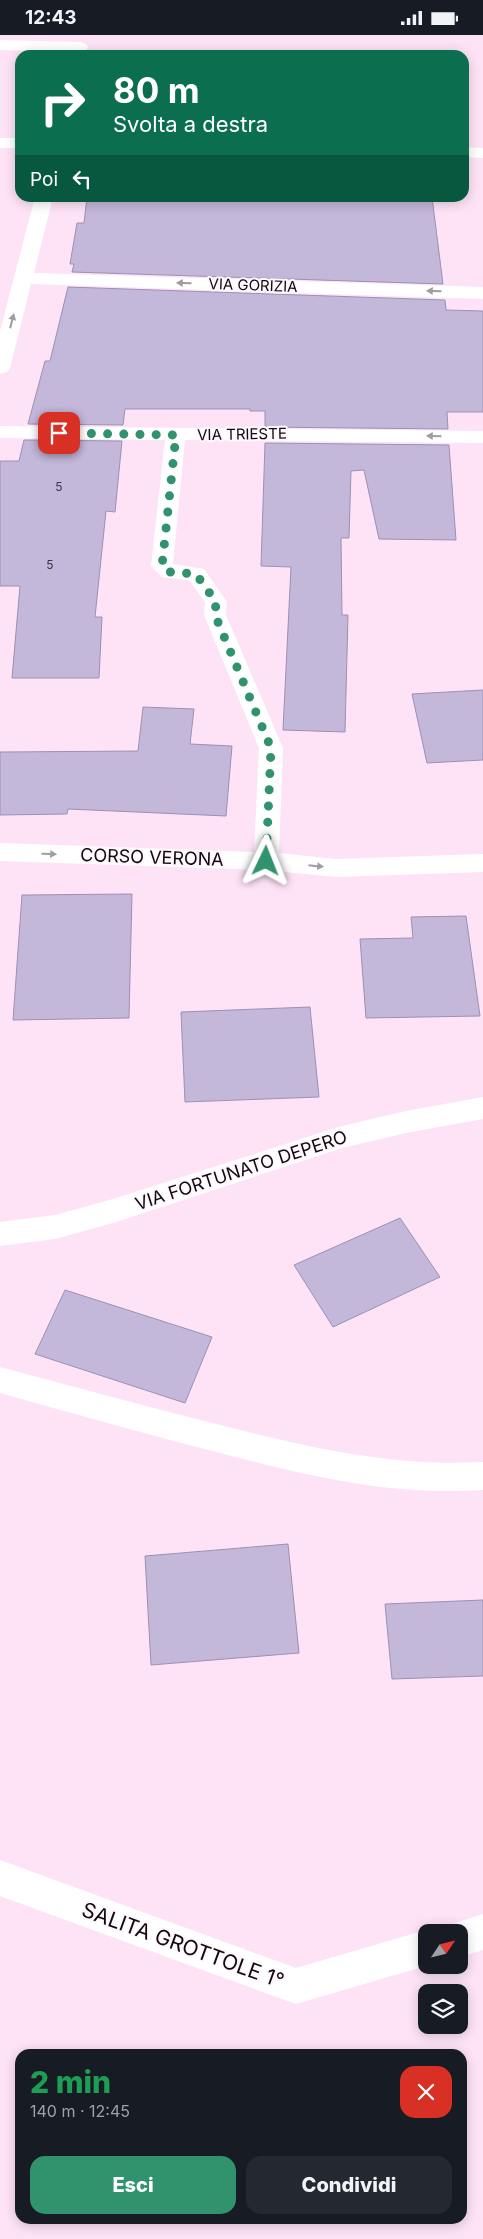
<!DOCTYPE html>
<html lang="it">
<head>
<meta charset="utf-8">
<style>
	:root { --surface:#171b24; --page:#242831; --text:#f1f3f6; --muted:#9ea1a6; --accent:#30936d }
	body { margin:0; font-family:Inter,sans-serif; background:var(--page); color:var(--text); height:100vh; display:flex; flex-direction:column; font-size:19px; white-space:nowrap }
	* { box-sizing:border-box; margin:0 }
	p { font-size:16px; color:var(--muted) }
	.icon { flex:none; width:28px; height:28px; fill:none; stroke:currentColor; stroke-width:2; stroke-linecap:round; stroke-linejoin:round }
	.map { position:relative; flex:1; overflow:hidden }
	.panel { position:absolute; left:15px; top:2014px; width:452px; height:175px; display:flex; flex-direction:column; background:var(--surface); border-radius:15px; box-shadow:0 2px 12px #0003 }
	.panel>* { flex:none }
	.guide { position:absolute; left:15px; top:15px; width:454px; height:152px; border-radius:15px; box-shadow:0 2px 12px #0003; background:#0b6e4f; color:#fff; overflow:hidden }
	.needle { width:32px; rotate:55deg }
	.fabs { position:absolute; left:418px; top:1889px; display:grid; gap:10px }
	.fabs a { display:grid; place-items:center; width:50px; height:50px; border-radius:10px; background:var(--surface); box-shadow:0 2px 12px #0003; font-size:25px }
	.pin { position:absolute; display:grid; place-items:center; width:42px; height:42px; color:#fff; margin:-21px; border-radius:10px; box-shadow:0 2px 8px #0006 }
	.me { position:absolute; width:55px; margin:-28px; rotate:2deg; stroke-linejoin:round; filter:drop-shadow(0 0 4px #0008) }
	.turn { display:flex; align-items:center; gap:18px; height:105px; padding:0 15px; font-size:22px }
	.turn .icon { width:65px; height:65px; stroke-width:2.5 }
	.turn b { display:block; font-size:35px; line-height:42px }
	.then { display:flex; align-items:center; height:48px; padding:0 15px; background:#0003; gap:10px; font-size:19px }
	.round { display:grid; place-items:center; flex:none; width:52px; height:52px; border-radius:15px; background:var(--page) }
	.summary { display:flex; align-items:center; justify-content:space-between; height:85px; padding:0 15px }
	h1 { font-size:30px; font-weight:800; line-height:38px; color:#1e9e55 }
	.action { display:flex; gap:10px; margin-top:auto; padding:10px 15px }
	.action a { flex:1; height:58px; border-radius:15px; background:var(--accent); color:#fff; font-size:20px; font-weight:800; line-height:58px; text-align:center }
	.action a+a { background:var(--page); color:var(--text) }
	.status { display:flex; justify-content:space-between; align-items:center; height:35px; padding:0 25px; background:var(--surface); direction:ltr }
	.status svg { height:14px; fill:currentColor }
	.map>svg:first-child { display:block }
	.building { fill:#c3b7da; stroke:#9c91b2 }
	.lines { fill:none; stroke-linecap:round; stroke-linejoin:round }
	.minor { fill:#fff; fill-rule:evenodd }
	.major { fill:#fff; fill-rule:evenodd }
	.oneway { fill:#a09c9f }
	.route { stroke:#30936d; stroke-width:9; stroke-dasharray:0 16.2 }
	.labels { text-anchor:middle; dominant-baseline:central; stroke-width:4; stroke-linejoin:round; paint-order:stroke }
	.far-number-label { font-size:12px; fill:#3e3442 }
	.far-street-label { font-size:15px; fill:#120810; stroke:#fef7fc }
	.street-label { font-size:18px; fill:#120810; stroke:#fef7fc }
	.near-street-label { font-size:21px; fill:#120810; stroke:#fef7fc }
</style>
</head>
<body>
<div class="status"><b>12:43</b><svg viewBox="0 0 49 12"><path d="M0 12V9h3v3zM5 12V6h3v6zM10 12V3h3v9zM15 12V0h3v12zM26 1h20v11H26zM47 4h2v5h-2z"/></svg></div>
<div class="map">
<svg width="483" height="2204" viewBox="0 0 483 2204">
	<rect width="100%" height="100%" fill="#fee3f7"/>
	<path class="building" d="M87,162H432L443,249L72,237L74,229H70L77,188H84Z
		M68,252L445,265L446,275L483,276V377H447L448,394L265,392V376H250V374H125L123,390L28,389L45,326H50Z
		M24,405L122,406L115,477L106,476L95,582H102L99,643H12L20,551H0V426H19Z
		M265,408L449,410L456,505L379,504L364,435L351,436L349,503H341L342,580H348L345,697L283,695L291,532L261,531Z
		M483,655V725L427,728L412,659Z
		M143,672L194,674L190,709L232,711L226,781L68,774L67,779L0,780V717L138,716Z
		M132,859L129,983L13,985L22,860Z
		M466,881L480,981L366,983L360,904L413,903L411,882Z
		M310,972L319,1062L185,1067L181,977Z
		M400,1183L440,1242L333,1292L294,1230Z
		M65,1255L212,1302L185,1368L35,1319Z
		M288,1509L299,1618L151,1630L145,1521Z
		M483,1565V1641L392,1644L385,1569Z"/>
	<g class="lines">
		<path class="minor" d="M0,5L80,7L86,9L88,12L86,15L80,17L0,15Z
			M35,162H53L34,238L483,252V264L31,249L10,333L7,337L0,339V296Z
			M0,391L483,396V408L185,405L173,529L204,534L227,567L226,580L283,713L279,818L335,824L483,819V837L335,842L266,835L0,826V808L254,817L259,713L204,580L205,567L189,545L162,542L151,531L165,405L0,403Z
			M483,1062V1084L406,1098L342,1113L113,1188L55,1204L0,1211V1187L55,1180L113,1164L342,1091L406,1076Z
			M0,1332C76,1352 152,1373 228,1392C312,1413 395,1432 483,1427V1455C395,1461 312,1442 228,1420C152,1401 76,1379 0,1358Z
			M0,1825L296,1933L426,1895L432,1898H426V1930H429L296,1969L0,1861Z
			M483,1879V1915L459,1922V1898H444L446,1891Z"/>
		<path class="major" d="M0,103H20V113H0Z
			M464,112L483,113V123L464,122Z"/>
	</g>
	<defs><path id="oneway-solid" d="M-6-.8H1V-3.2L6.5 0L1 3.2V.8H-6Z" transform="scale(1.25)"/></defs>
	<g class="oneway">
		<use href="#oneway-solid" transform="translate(184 248) rotate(-178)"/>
		<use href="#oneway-solid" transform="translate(434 256) rotate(-178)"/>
		<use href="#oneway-solid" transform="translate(12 286) rotate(-76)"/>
		<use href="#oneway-solid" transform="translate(434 401) rotate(-179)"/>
		<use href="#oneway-solid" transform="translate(49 819) rotate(2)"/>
		<use href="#oneway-solid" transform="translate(316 831) rotate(6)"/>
	</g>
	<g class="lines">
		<path class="route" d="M59,398L176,400L162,531L170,537L196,539L216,567L215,580L271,713L266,826"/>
	</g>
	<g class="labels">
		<g class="far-number-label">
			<text x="59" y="451">5</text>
			<text x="50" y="529">5</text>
		</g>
		<g class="far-street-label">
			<text transform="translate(253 250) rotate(2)">VIA GORIZIA</text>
			<text transform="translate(242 399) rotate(-1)">VIA TRIESTE</text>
		</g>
		<g class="street-label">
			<text transform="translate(152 822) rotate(2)">CORSO VERONA</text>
			<text transform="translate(241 1135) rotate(-18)">VIA FORTUNATO DEPERO</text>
		</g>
		<g class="near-street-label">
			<text transform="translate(183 1910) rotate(20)">SALITA GROTTOLE 1°</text>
		</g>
	</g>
</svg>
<div class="fabs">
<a><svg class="needle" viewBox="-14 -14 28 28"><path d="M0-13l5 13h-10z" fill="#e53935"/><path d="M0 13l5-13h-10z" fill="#9ea1a6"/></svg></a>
<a><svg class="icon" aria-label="layers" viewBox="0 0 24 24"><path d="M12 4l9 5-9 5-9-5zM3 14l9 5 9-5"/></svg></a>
</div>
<div class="pin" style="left:59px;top:398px;background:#d93025"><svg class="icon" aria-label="arrive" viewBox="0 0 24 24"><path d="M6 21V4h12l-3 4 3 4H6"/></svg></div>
<svg class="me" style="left:266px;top:826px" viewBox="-20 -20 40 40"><path d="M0-17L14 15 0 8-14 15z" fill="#30936d" stroke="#fff" stroke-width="4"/></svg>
<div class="guide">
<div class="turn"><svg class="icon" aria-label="right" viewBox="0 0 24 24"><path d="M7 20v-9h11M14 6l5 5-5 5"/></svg><div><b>80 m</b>Svolta a destra</div></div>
<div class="then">Poi<svg class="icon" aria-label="left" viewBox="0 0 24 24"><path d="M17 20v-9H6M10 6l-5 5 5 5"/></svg></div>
</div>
<section class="panel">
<div class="summary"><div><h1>2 min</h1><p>140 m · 12:45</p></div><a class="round" style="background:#d93025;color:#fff"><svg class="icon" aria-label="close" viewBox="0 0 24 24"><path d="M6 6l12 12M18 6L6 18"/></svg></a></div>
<div class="action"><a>Esci</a><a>Condividi</a></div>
</section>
</div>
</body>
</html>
